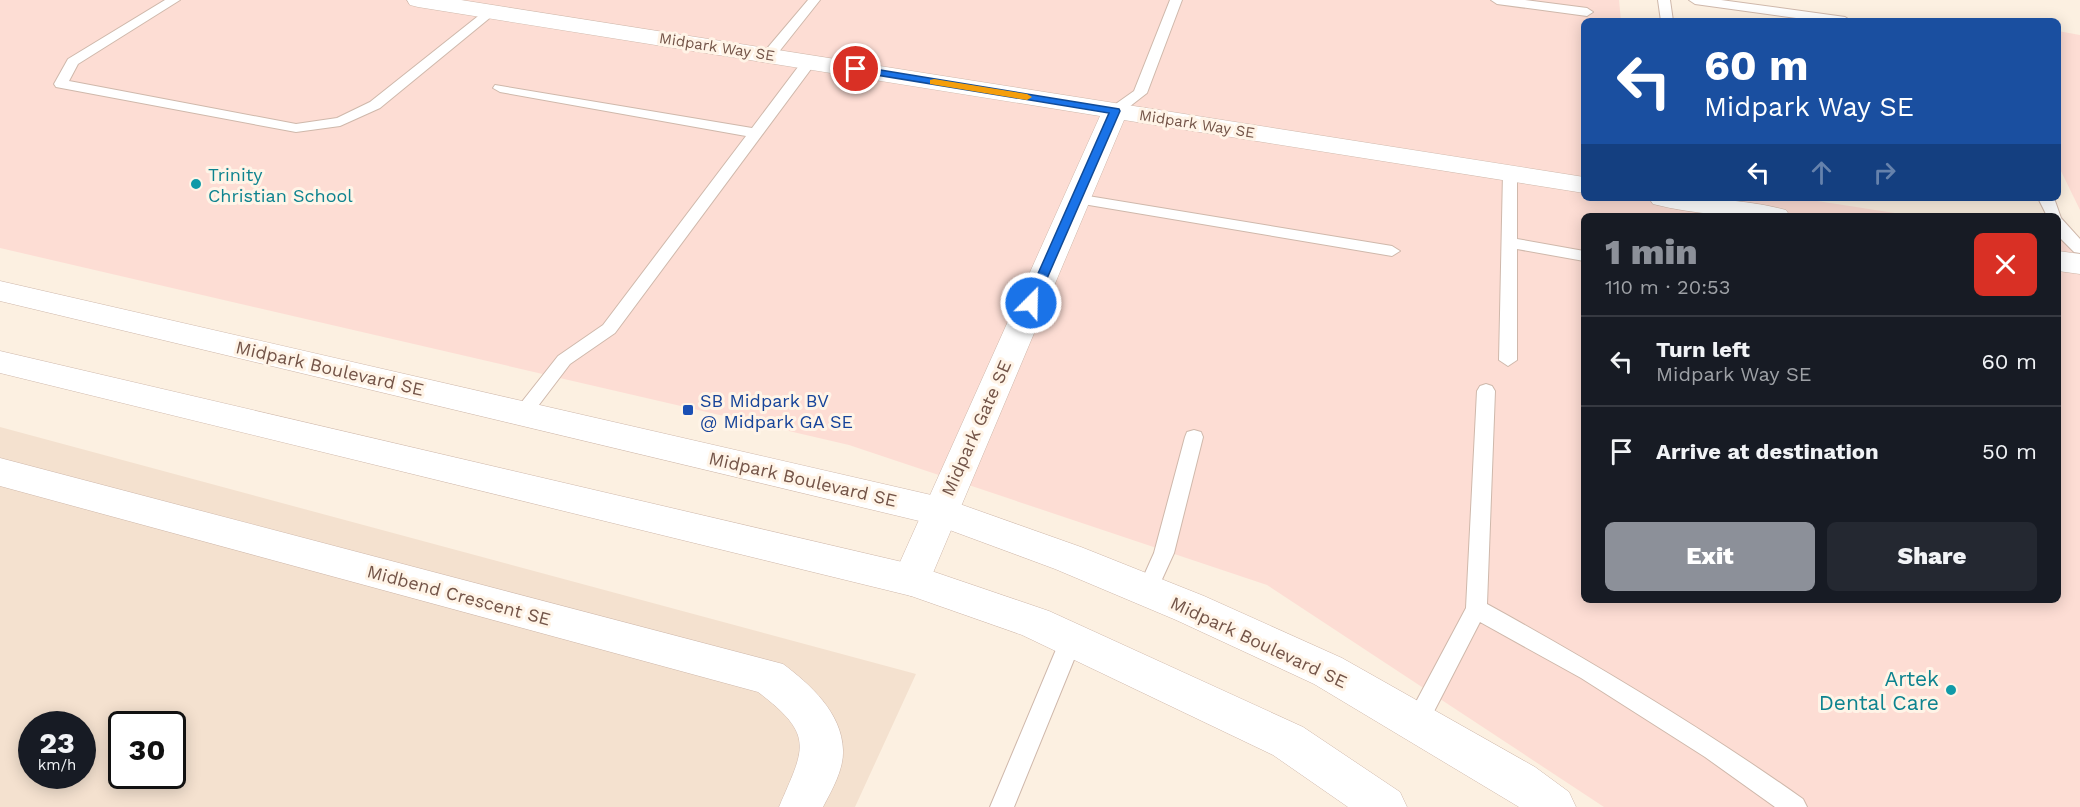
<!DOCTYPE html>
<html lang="en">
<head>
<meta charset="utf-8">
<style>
	:root { --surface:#171b24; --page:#242831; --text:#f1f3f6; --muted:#9ea1a6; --line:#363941; --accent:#8c9099 }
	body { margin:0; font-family:"Work Sans",sans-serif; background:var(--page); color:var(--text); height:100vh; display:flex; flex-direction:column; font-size:22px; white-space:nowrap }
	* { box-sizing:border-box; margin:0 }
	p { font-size:20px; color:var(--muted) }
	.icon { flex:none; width:33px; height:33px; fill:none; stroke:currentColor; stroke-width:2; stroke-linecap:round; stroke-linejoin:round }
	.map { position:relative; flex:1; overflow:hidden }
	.sheet { position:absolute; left:1581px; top:213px; width:480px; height:390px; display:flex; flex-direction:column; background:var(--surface); border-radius:9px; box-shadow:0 3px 15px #0003 }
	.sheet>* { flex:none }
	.guide { position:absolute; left:1581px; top:18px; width:480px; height:183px; border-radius:9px; box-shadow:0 3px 15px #0003; background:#1a4fa0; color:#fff; overflow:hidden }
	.speed { position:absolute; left:18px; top:711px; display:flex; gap:12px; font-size:30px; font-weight:700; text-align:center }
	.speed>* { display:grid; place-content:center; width:78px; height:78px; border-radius:50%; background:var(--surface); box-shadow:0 3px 15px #0003; line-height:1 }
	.speed small { font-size:15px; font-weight:400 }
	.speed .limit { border:3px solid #111; border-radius:9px; background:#fff; color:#111 }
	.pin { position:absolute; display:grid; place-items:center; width:51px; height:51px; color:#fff; margin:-26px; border:3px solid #fff; border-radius:50%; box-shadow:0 2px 6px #0007 }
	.me { position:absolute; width:66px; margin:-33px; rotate:23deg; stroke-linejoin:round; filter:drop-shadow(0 0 4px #0008) }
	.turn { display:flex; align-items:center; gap:21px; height:126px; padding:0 24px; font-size:27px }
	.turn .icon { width:78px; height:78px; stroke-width:2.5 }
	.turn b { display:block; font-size:42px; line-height:51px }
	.lanes { display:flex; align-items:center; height:57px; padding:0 24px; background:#0003; justify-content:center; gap:30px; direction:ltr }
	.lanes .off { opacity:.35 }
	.round { display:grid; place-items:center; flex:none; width:63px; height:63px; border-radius:9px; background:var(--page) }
	.headline { display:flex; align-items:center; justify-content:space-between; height:102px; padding:0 24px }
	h1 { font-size:36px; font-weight:800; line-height:45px; color:var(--accent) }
	.button { display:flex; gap:12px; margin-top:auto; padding:12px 24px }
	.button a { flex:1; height:69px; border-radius:9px; background:var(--accent); color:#fff; font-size:24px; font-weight:800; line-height:69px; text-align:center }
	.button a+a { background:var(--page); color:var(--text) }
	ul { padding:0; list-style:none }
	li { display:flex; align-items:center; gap:18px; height:90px; padding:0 24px; border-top:2px solid var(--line) }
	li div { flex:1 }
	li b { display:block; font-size:22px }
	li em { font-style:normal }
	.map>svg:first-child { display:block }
	.residential { fill:#f4e1cf; fill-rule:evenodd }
	.commercial { fill:#fdddd4 }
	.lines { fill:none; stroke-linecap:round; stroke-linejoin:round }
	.service-casing { stroke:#cfb8ab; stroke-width:2 }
	.minor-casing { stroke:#cfb8ab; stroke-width:1 }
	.tertiary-casing { stroke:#cfb8ab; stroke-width:1 }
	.service { fill:#fff; fill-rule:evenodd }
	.minor { fill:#fff; fill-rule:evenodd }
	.tertiary { fill:#fff; fill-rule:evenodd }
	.route { fill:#1a73e8; stroke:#114b97; stroke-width:1.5 }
	.slow { fill:#f59e0b }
	.culture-dot { fill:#0f9aa8; stroke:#fff4e7; stroke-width:2 }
	.transit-dot { fill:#1a4fb4; stroke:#fff4e7; stroke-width:2 }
	.labels { text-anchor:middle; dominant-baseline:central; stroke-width:6; stroke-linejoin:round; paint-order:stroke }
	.far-street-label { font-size:15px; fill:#735448; stroke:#fff4e7 }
	.culture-label { font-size:18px; fill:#0d838f; stroke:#fff4e7; text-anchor:start }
	.street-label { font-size:18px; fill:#735448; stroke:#fff4e7 }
	.transit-label { font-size:18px; fill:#164399; stroke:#fff4e7; text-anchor:start }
	.near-culture-label { font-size:21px; fill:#0d838f; stroke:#fff4e7; text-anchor:end }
</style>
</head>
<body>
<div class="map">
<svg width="2080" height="807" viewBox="0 0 2080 807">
	<rect width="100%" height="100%" fill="#fcf0e1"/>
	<path class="residential" d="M0,427L916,674L855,807H0ZM32,724H82V776H32ZM122,724H172V776H122Z"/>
	<path class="commercial" d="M0,0H1619L1621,21H1584V198H1798L1914,216H1584V600H2058V239L2080,242V807H1604L1267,585L849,445L0,248Z
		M2058,31L2080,35V210L2058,165Z"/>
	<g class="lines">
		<defs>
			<path id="service" d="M165,0H180L78,64L69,81L296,124L337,118L370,102L487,9L491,8L497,12L380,108L340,126L296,132L56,87L54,84L68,59Z
				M808,0H820L774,58H764V52Z
				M1170,0H1182L1147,93L1120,114H1110V108L1134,91Z
				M1491,0H1525L1587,8L1593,12L1587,16L1497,4Z
				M1658,0H1670L1673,21H1661Z
				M1689,0H1721L1845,17L1851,21H1818L1695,4Z
				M809,58L814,59V65L615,333L570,364L529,418H517L514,413L517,408L558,356L603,325L746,136L500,92L493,88L495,85L752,128L804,59Z
				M1510,169L1517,173V239L1584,251V261L1517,249V360L1508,366L1499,360L1503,173Z
				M1076,194L1392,246L1400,251L1392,256L1071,202L1068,199Z
				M2038,198H2054L2061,218L2080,239V253L2074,252L2058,236V216H2047Z
				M1486,384L1492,386L1495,391L1487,604C1596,664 1701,727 1803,799L1807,807H1775L1705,757L1581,678L1480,622L1425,729L1417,732L1409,729L1406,722L1409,715L1466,608L1477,391L1480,386Z
				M1194,430L1201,432L1203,437L1174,553L1154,597L1147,600L1140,597L1137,591L1154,553L1185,437L1187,432Z
				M1071,631L1079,633L1082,640L1014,807H990L1060,640L1063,633Z"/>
			<path id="minor" d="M407,0H461L1584,177V193L1124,120L930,580L924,591L911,596L898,591L892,580L1100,116L418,7L410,5Z
				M1649,198C1695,198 1741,198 1786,210L1790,216C1744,216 1699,216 1653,204Z
				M2058,251L2080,254V274L2058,271Z
				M0,458L783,664C810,684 842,713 843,750C844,769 832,790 823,807H779C804,748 816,736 758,692L0,486Z"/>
			<path id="tertiary" d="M0,281L940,497L1081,547L1204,596L1342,658L1535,767L1569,792L1576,807H1519L1314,684L1176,620L1055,569L936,525L0,301Z
				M0,351L911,564L1049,611L1303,727L1400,792L1407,807H1348L1273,755L1022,635L911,596L0,373Z"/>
		</defs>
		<use href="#service" class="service-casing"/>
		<use href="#minor" class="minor-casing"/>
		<use href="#tertiary" class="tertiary-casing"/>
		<use href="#service" class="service"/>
		<use href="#minor" class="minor"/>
		<use href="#tertiary" class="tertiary"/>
	</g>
	<path class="route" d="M856,66L1119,109L1120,111L1035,306H1027L1025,303L1109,113L852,71V67Z"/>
	<path class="slow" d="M934,79L1027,94L1032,97L1027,100L930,84V80Z"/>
	<g class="culture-dot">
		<circle cx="196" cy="184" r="6"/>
		<circle cx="1951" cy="690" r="6"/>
	</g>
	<rect class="transit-dot" x="682" y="404" width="12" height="12" rx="3"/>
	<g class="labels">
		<g class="far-street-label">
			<text transform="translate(717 47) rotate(9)">Midpark Way SE</text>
			<text transform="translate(1197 124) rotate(9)">Midpark Way SE</text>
		</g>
		<g class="culture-label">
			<text x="208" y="174">Trinity<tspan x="208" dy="21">Christian School</tspan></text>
		</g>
		<g class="street-label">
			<text transform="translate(330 368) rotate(13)">Midpark Boulevard SE</text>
			<text transform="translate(976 428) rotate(-66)">Midpark Gate SE</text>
			<text transform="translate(803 479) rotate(13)">Midpark Boulevard SE</text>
			<text transform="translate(459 595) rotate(15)">Midbend Crescent SE</text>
			<text transform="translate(1259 642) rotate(25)">Midpark Boulevard SE</text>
		</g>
		<g class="transit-label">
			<text x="700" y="400">SB Midpark BV<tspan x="700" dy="21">@ Midpark GA SE</tspan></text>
		</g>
		<g class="near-culture-label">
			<text x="1939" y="678">Artek<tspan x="1939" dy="24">Dental Care</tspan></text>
		</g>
	</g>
</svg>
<div class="speed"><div>23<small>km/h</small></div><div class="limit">30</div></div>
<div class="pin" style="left:856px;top:69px;background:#d93025"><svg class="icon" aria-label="arrive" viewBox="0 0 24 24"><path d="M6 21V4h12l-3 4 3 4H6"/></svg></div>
<svg class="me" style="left:1031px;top:303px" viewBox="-20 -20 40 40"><circle r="17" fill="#1a73e8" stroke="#fff" stroke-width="3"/><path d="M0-11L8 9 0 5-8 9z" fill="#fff"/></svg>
<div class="guide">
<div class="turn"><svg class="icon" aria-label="left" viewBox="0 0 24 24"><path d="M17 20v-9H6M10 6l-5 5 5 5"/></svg><div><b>60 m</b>Midpark Way SE</div></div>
<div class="lanes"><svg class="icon" aria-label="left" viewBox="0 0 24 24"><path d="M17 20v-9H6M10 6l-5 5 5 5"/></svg><svg class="icon off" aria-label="ahead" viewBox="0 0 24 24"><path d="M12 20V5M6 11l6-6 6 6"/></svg><svg class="icon off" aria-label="right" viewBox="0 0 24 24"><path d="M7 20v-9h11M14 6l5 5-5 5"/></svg></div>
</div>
<section class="sheet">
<div class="headline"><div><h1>1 min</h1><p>110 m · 20:53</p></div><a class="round" style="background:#d93025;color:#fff"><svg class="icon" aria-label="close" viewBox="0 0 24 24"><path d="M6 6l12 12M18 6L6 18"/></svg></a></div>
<ul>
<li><svg class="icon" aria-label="left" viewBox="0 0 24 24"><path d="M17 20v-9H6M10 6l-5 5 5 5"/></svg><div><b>Turn left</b><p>Midpark Way SE</p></div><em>60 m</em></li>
<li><svg class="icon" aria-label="arrive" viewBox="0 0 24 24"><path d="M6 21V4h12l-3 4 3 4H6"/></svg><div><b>Arrive at destination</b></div><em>50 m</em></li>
</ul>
<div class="button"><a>Exit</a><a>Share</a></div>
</section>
</div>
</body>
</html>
